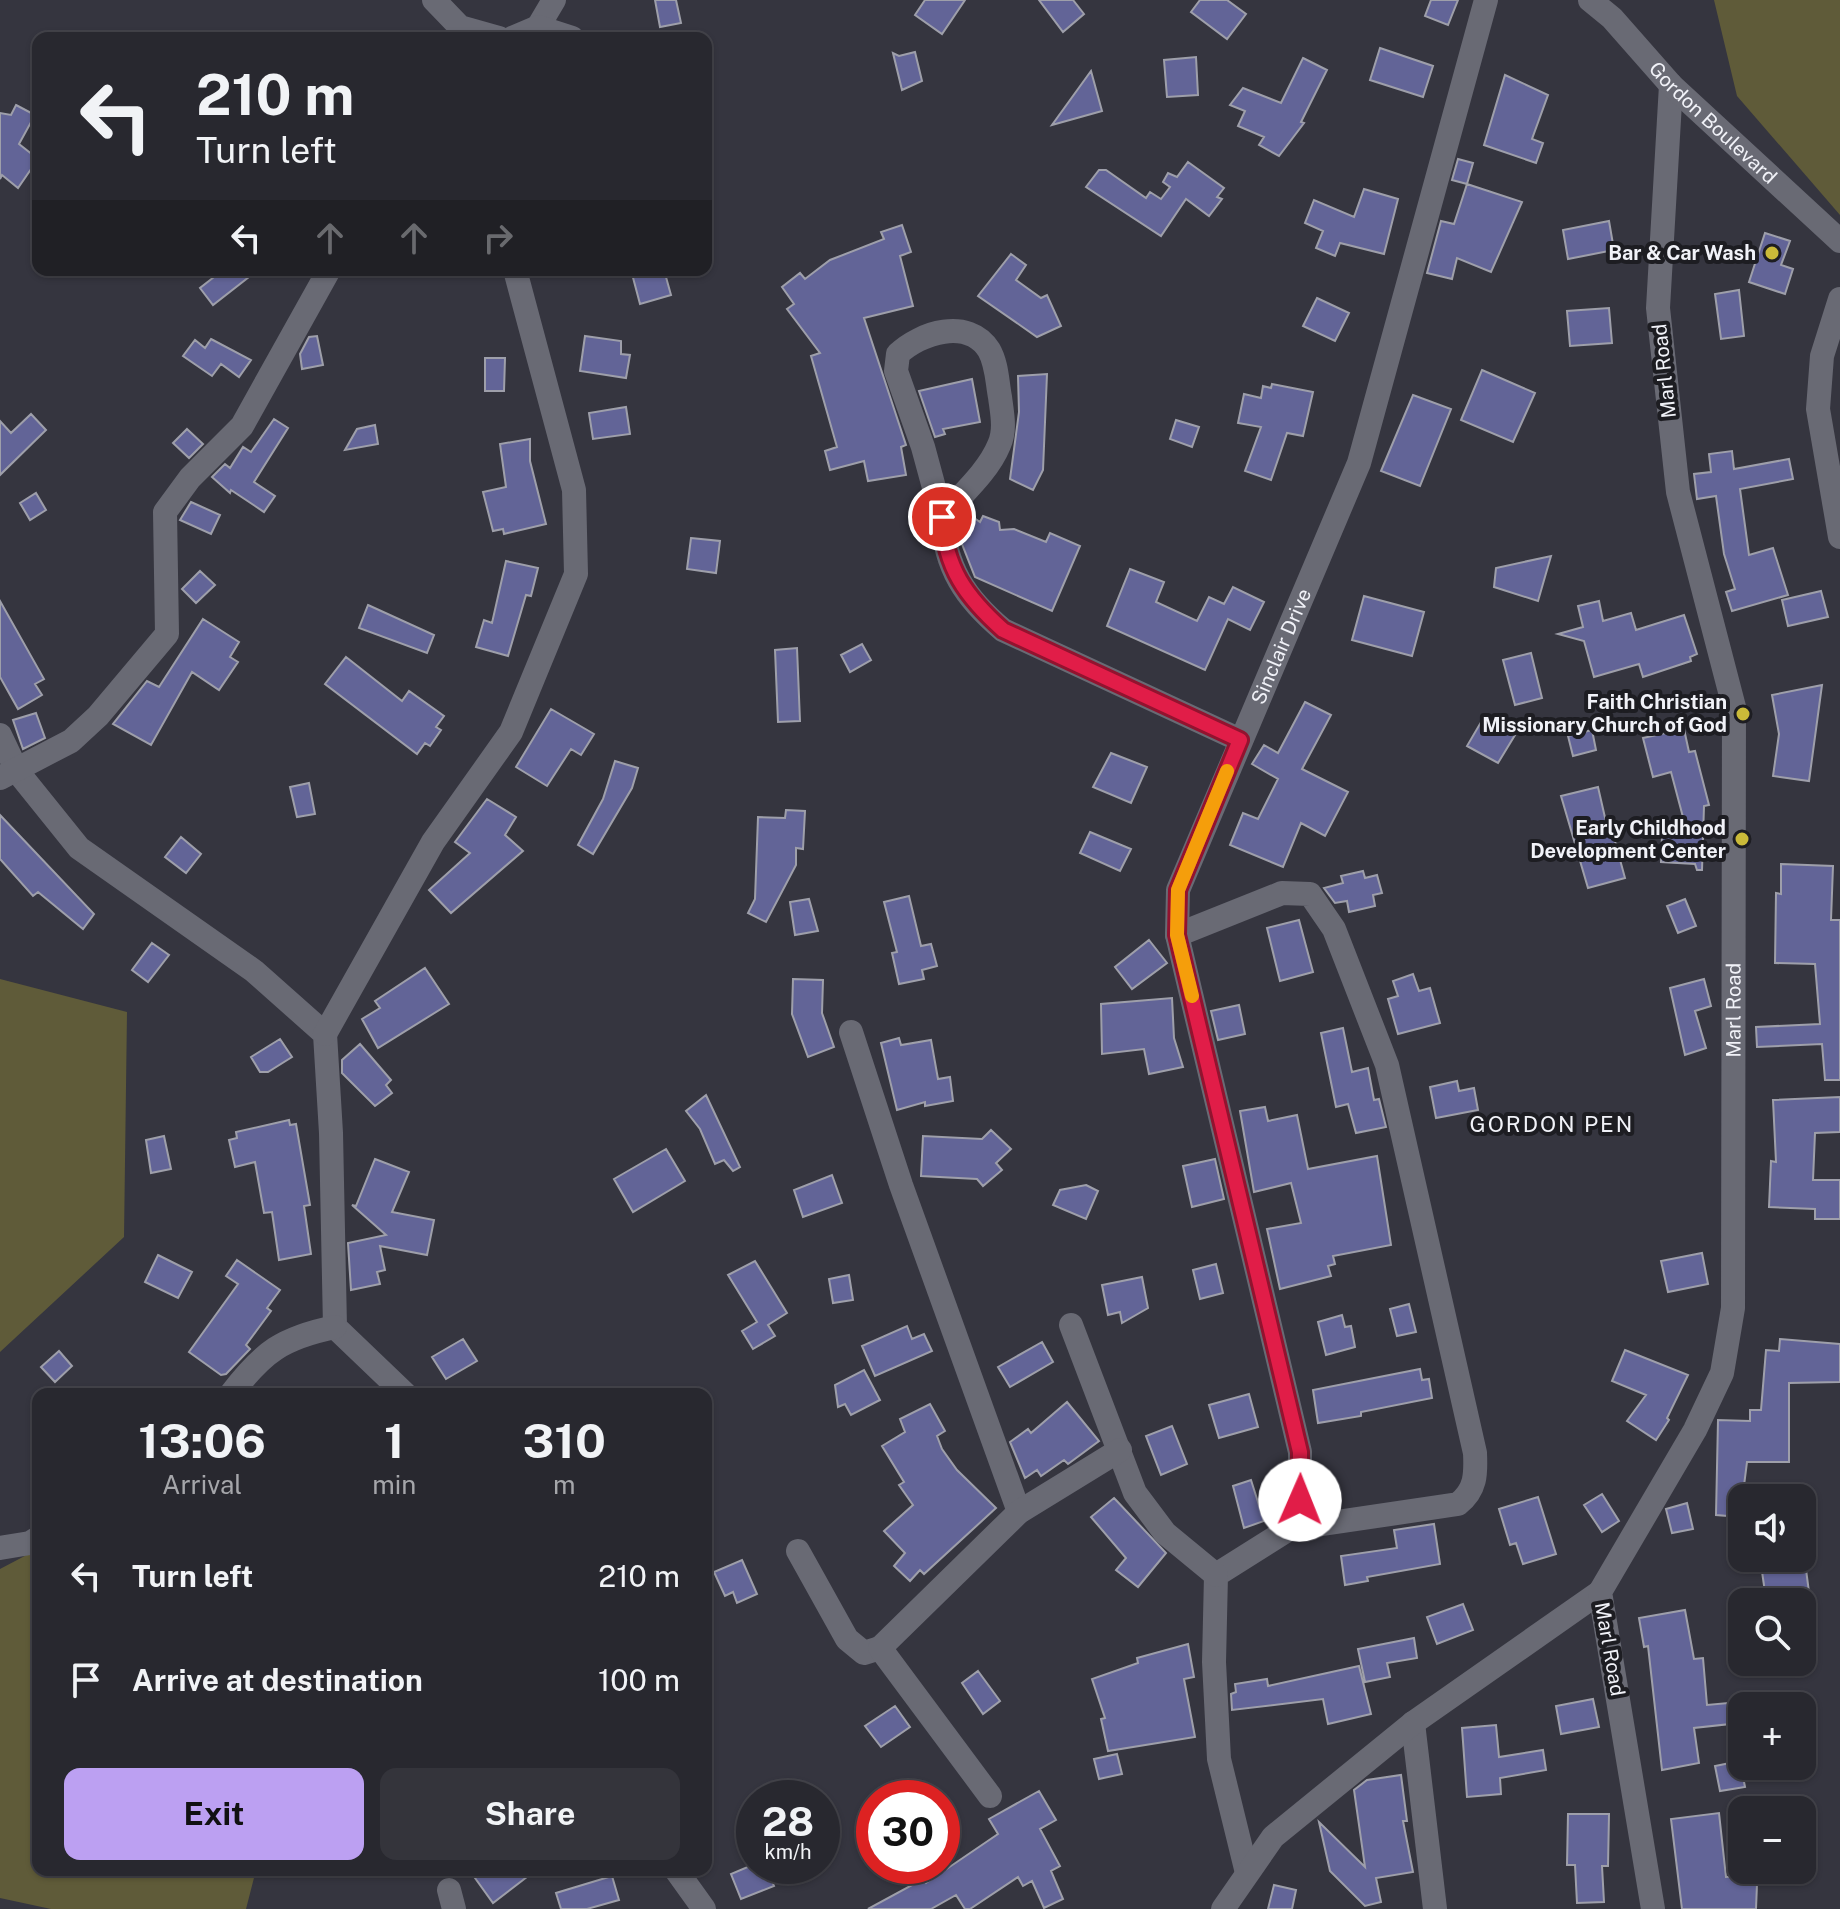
<!DOCTYPE html>
<html lang="en">
<head>
<meta charset="utf-8">
<style>
	:root { --surface:#28282f; --page:#34343b; --text:#f1f3f6; --muted:#a5a6aa; --line:#44444b; --accent:#bca0f2 }
	body { margin:0; font-family:"Public Sans",sans-serif; background:var(--page); color:var(--text); height:100vh; display:flex; flex-direction:column; font-size:30px; white-space:nowrap }
	* { box-sizing:border-box; margin:0 }
	p { font-size:26px; color:var(--muted) }
	.icon { flex:none; width:44px; height:44px; fill:none; stroke:currentColor; stroke-width:2; stroke-linecap:round; stroke-linejoin:round }
	.map { position:relative; flex:1; overflow:hidden }
	.drawer { position:absolute; left:32px; top:1388px; width:680px; height:488px; display:flex; flex-direction:column; background:var(--surface); border-radius:16px; box-shadow:0 2px 6px #0004,0 0 0 2px var(--line) }
	.drawer>* { flex:none }
	.top-card { position:absolute; left:32px; top:32px; width:680px; height:244px; border-radius:16px; box-shadow:0 2px 6px #0004,0 0 0 2px var(--line); background:#28282f; color:var(--text); overflow:hidden }
	.controls { position:absolute; left:1728px; top:1484px; display:grid; gap:16px }
	.controls a { display:grid; place-items:center; width:88px; height:88px; border-radius:16px; background:var(--surface); box-shadow:0 2px 6px #0004,0 0 0 2px var(--line); font-size:40px }
	.speed { position:absolute; left:736px; top:1780px; display:flex; gap:16px; font-size:40px; font-weight:700; text-align:center }
	.speed>* { display:grid; place-content:center; width:104px; height:104px; border-radius:50%; background:var(--surface); box-shadow:0 2px 6px #0004,0 0 0 2px var(--line); line-height:1 }
	.speed small { font-size:20px; font-weight:400 }
	.speed .limit { border:12px solid #d22; background:#fff; color:#111 }
	.pin { position:absolute; display:grid; place-items:center; width:68px; height:68px; color:#fff; margin:-34px; border:4px solid #fff; border-radius:50%; box-shadow:0 2px 8px #0007 }
	.me { position:absolute; width:88px; margin:-44px; rotate:1deg; stroke-linejoin:round; filter:drop-shadow(0 0 6px #0008) }
	.turn { display:flex; align-items:center; gap:28px; height:168px; padding:0 32px; font-size:36px }
	.turn .icon { width:104px; height:104px; stroke-width:2.5 }
	.turn b { display:block; font-size:56px; line-height:68px }
	.lanes { display:flex; align-items:center; height:76px; padding:0 32px; background:#0003; justify-content:center; gap:40px; direction:ltr }
	.lanes .off { opacity:.35 }
	.eta { display:flex; justify-content:space-evenly; align-items:center; height:136px; text-align:center }
	.eta b { font-size:48px; font-weight:700; line-height:56px }
	.primary-button { display:flex; gap:16px; margin-top:auto; padding:16px 32px }
	.primary-button a { flex:1; height:92px; border-radius:16px; background:var(--accent); color:#111; font-size:32px; font-weight:700; line-height:92px; text-align:center }
	.primary-button a+a { background:var(--page); color:var(--text) }
	ul { padding:0; list-style:none }
	li { display:flex; align-items:center; gap:24px; height:104px; padding:0 32px }
	li div { flex:1 }
	li b { display:block; font-size:30px }
	li em { font-style:normal }
	.map>svg:first-child { display:block }
	.green { fill:#5f5b39 }
	.building { fill:#626497; stroke:#9e9faa; stroke-width:2 }
	.lines { fill:none; stroke-linecap:round; stroke-linejoin:round }
	.street { stroke:#696a74; stroke-width:24 }
	.secondary { stroke:#696a74; stroke-width:24 }
	.route-casing { stroke:#92132f; stroke-width:20 }
	.route { stroke:#e11d48; stroke-width:14 }
	.slow { stroke:#f59e0b; stroke-width:14 }
	.poi-dot { fill:#caba39; stroke:#1d1d22; stroke-width:3 }
	.labels { text-anchor:middle; dominant-baseline:central; stroke-width:8; stroke-linejoin:round; paint-order:stroke }
	.street-label { font-size:20px; fill:#f1f2f8; stroke:#1d1d22 }
	.poi-label { font-size:20px; font-weight:bold; fill:#f1f2f8; stroke:#1d1d22; text-anchor:end }
	.neighbourhood-label { font-size:22px; letter-spacing:2px; fill:#f1f2f8; stroke:#1d1d22 }
</style>
</head>
<body>
<div class="map">
<svg width="1840" height="1909" viewBox="0 0 1840 1909">
	<rect width="100%" height="100%" fill="#35353f"/>
	<path class="green" d="M1714,0H1840V215L1737,96Z
		M0,979L127,1012L124,1237L0,1352Z
		M38,1549V1870H256L246,1909H51L0,1898V1569Z"/>
	<path class="building" d="M655,0H676L681,23L660,27Z
		M925,0H965L942,34L915,15Z
		M1039,0H1073L1084,14L1063,32Z
		M1200,0H1227L1246,14L1227,39L1191,12Z
		M1431,0H1458L1448,25L1425,16Z
		M1380,48L1433,66L1423,97L1370,80Z
		M915,52L922,81L902,90L893,53L899,56Z
		M1196,57L1198,95L1167,97L1164,60Z
		M1303,58L1327,70L1301,122L1304,123L1279,156L1259,145L1264,137L1238,126L1245,111L1230,105L1243,88L1281,103Z
		M1091,71L1102,111L1052,125Z
		M1505,75L1548,95L1532,139L1543,143L1536,163L1484,145Z
		M16,105L35,115L19,144L38,159L18,188L2,175L0,179V113L11,115Z
		M1458,159L1473,163L1467,184L1522,202L1491,272L1457,258L1452,279L1427,273L1441,221L1454,224L1467,184L1452,180Z
		M1188,162L1224,188L1217,197L1222,199L1209,216L1186,199L1161,236L1086,187L1099,170H1106L1146,198L1150,192L1161,199L1170,187L1163,182L1168,173L1177,177Z
		M1364,189L1398,199L1384,254L1340,243L1335,256L1316,248L1323,231L1305,223L1314,200L1354,217Z
		M1609,221L1614,250L1568,259L1563,230Z
		M902,225L911,252L900,256L913,306L864,318L906,445L901,447L906,475L868,481L864,461L830,470L825,451L837,447L811,356L820,353L787,309L794,304L782,287L800,273L805,279L830,260L884,239L881,232Z
		M1765,233L1790,241L1781,265L1793,269L1785,294L1749,282Z
		M1011,254L1026,265L1016,280L1041,298L1047,295L1061,326L1037,337L978,296Z
		M223,270H258L213,305L200,288Z
		M631,270H664L671,295L640,304Z
		M1739,290L1744,336L1721,339L1715,294Z
		M1317,298L1349,313L1335,341L1303,326Z
		M1609,308L1612,343L1570,346L1567,311Z
		M317,336L323,365L302,369L300,354L309,337Z
		M585,336L621,341V354L630,355L626,378L580,371Z
		M211,339L251,360L239,377L221,364L212,376L183,356L195,340L205,348Z
		M485,358H505L504,391H485Z
		M1482,370L1535,393L1513,442L1461,420Z
		M1047,374L1043,470L1033,490L1010,479L1019,412L1018,376Z
		M972,379L980,422L943,429L945,434L935,437L919,391Z
		M1272,384L1313,392L1303,436L1287,433L1271,480L1245,471L1261,427L1238,423L1244,394L1261,398L1263,386L1271,388Z
		M1413,395L1451,409L1420,486L1381,471Z
		M626,407L630,434L593,439L589,413Z
		M31,414L46,430L0,475V421L11,433Z
		M274,419L288,428L254,482L275,496L264,512L231,490L230,493L212,477L225,464L230,468L243,447L251,452Z
		M1176,420L1199,427L1192,447L1170,439Z
		M375,425L378,444L345,450L357,429Z
		M187,429L203,444L189,458L173,443Z
		M530,439V461L546,524L504,534L503,529L493,531L483,492L506,487L500,444Z
		M1732,451L1734,469L1789,459L1793,479L1740,489L1749,555L1773,548L1788,595L1732,611L1726,592L1735,589L1724,554L1716,496L1697,499L1694,474L1711,472L1709,454Z
		M36,493L46,510L30,520L20,503Z
		M191,502L220,515L211,534L180,520Z
		M983,516L999,522L1000,530L1014,529L1046,542L1050,533L1080,546L1052,611L975,577L960,539L974,518L980,522Z
		M691,538L720,541L716,573L687,569Z
		M1551,556L1538,601L1494,587L1496,568Z
		M506,561L538,568L531,596L526,595L508,656L476,647L484,620L492,623Z
		M1130,569L1164,582L1156,602L1197,621L1209,597L1224,604L1233,587L1264,602L1250,630L1228,619L1205,670L1107,626Z
		M200,571L215,585L196,603L182,589Z
		M1821,591L1828,617L1788,626L1782,600Z
		M1364,596L1424,612L1412,656L1352,640Z
		M0,601L44,679L35,684L42,695L18,709L0,677Z
		M1599,601L1603,621L1631,613L1636,630L1684,615L1697,654L1690,657L1691,661L1643,677L1639,664L1594,677L1584,641L1558,634L1583,627L1578,606Z
		M368,605L434,635L427,653L359,628Z
		M203,619L239,642L230,657L238,662L219,690L192,672L151,745L113,724L147,681L159,687Z
		M862,644L871,660L850,672L841,655Z
		M797,648L800,721L778,722L775,650Z
		M1531,653L1542,698L1515,705L1503,660Z
		M346,657L402,701L409,691L444,716L436,727L441,730L430,746L425,743L417,754L325,684Z
		M1822,685L1809,781L1773,776L1779,734L1772,695Z
		M1305,702L1331,715L1302,769L1348,792L1325,836L1301,823L1283,867L1230,845L1243,813L1258,819L1278,779L1252,764L1264,745L1278,753Z
		M551,709L594,734L581,755L571,749L547,786L516,767Z
		M36,713L45,738L23,749L13,720Z
		M1484,717L1515,735L1498,763L1467,746Z
		M1684,729L1689,752L1695,751L1709,805L1704,806L1702,870H1697L1695,864L1661,862L1662,835L1688,836L1671,772L1653,777L1643,738Z
		M1592,730L1596,750L1573,756L1568,736Z
		M1111,753L1147,767L1131,803L1093,787Z
		M615,761L638,768L632,788L593,854L578,845L603,799Z
		M309,783L315,814L297,817L290,787Z
		M1598,787L1609,835L1613,834L1625,878L1588,888L1561,796Z
		M487,799L516,817L505,835L523,851L451,913L429,890L470,853L455,842Z
		M786,810L805,811L803,849L796,848V865L766,922L748,913L755,899L758,817L785,818Z
		M0,815L94,914L83,929L38,892L33,896L0,859Z
		M1090,832L1131,849L1120,871L1080,853Z
		M181,837L201,854L186,873L165,857Z
		M1781,864L1833,866L1831,920H1840V1080H1825L1822,1044L1757,1047L1756,1027L1820,1024L1815,964L1775,963L1776,893L1781,894Z
		M1363,871L1365,878L1377,875L1382,893L1373,895L1375,906L1349,912L1347,901L1335,903L1324,888L1343,883L1341,876Z
		M909,896L921,946L931,944L937,966L922,970L924,979L899,984L892,953L897,952L884,902Z
		M809,899L818,931L795,935L790,902Z
		M1685,899L1696,926L1678,933L1667,906Z
		M1299,920L1313,972L1280,981L1267,928Z
		M1149,940L1167,963L1132,989L1115,967Z
		M152,943L169,955L148,982L132,970Z
		M425,968L449,1004L378,1048L362,1019L380,1008L375,1001Z
		M1413,974L1419,991L1430,988L1440,1023L1398,1034L1388,999L1398,996L1393,981Z
		M793,979L823,980L822,1013L834,1047L808,1057L792,1014Z
		M1704,979L1711,1006L1695,1011L1706,1048L1685,1055L1670,988Z
		M1172,998L1174,1038L1183,1067L1149,1074L1144,1049L1102,1054L1101,1004Z
		M1239,1005L1245,1034L1218,1040L1211,1011Z
		M1343,1028L1352,1072L1368,1068L1374,1100L1379,1099L1386,1127L1356,1133L1348,1104L1336,1107L1321,1033Z
		M899,1038L901,1045L931,1040L938,1079L950,1077L953,1101L925,1106V1102L897,1110L881,1043Z
		M280,1039L292,1057L268,1072H260L251,1057Z
		M360,1044L391,1080L386,1085L392,1093L375,1106L342,1073V1060Z
		M1457,1081L1459,1091L1474,1088L1478,1110L1436,1118L1430,1087Z
		M706,1095L740,1167L733,1171L724,1160L715,1164L700,1129L686,1111Z
		M1840,1097V1132L1815,1133L1813,1180H1840V1219H1815V1209L1769,1207L1771,1161L1776,1162L1773,1100Z
		M1265,1107L1268,1121L1297,1115L1308,1169L1377,1156L1391,1245L1333,1256L1335,1264L1328,1266L1331,1276L1280,1289L1267,1229L1301,1223L1291,1183L1254,1192L1240,1111Z
		M289,1120L290,1125L296,1124L310,1205L304,1206L311,1254L279,1260L272,1212L264,1213L255,1162L235,1167L229,1140L237,1138L236,1132Z
		M991,1130L1011,1149L996,1163L1002,1170L983,1186L977,1179L921,1176L923,1136L982,1139Z
		M164,1136L171,1169L151,1173L146,1140Z
		M666,1149L685,1181L633,1212L614,1179Z
		M375,1159L409,1172L392,1212L434,1220L427,1255L380,1246L385,1270L377,1272L380,1284L351,1290L348,1243L386,1235L352,1205L356,1206Z
		M1215,1159L1224,1199L1192,1207L1183,1166Z
		M832,1175L842,1203L803,1217L794,1190Z
		M1086,1185L1098,1191L1086,1219L1053,1205L1060,1190Z
		M1702,1253L1708,1284L1668,1292L1661,1261Z
		M158,1255L192,1272L178,1298L145,1282Z
		M237,1260L280,1290L267,1308L271,1311L246,1345L250,1349L226,1374L221,1375L189,1352L238,1284L226,1276Z
		M755,1261L787,1313L768,1325L775,1336L753,1349L742,1331L757,1322L728,1275Z
		M1216,1264L1223,1293L1200,1299L1193,1270Z
		M849,1275L853,1300L833,1303L829,1279Z
		M1142,1277L1148,1308L1122,1323L1120,1312L1108,1315L1102,1285Z
		M1409,1304L1416,1332L1397,1336L1390,1309Z
		M1342,1315L1345,1327L1351,1326L1355,1347L1326,1355L1318,1322Z
		M907,1326L912,1339L924,1334L932,1351L875,1376L862,1346Z
		M463,1339L477,1361L446,1379L432,1357Z
		M1780,1339L1840,1344V1382L1789,1383V1462H1747L1740,1517L1716,1515L1718,1420L1750,1421V1410H1761L1766,1350L1779,1351Z
		M1042,1342L1053,1362L1010,1387L998,1367Z
		M1625,1350L1688,1375L1667,1418L1669,1420L1656,1440L1627,1421L1646,1395L1612,1381Z
		M59,1351L72,1366L55,1382L41,1367Z
		M1420,1369L1422,1380L1429,1379L1432,1398L1361,1412V1416L1318,1423L1313,1390Z
		M864,1370L880,1400L851,1415L845,1404L838,1407L835,1385Z
		M1249,1394L1258,1427L1219,1438L1209,1405Z
		M1067,1402L1099,1441L1068,1464L1064,1460L1041,1476L1037,1470L1025,1478L1010,1442L1028,1429L1031,1433Z
		M930,1404L945,1431L937,1436L942,1449L957,1470L996,1508L924,1574L920,1570L910,1581L894,1566L905,1553L884,1531L913,1505L899,1485L904,1482L882,1446L905,1432L900,1419Z
		M1172,1426L1187,1464L1161,1475L1146,1436Z
		M1251,1480L1264,1521L1244,1528L1233,1486Z
		M1602,1494L1619,1521L1602,1532L1584,1505Z
		M1538,1497L1556,1554L1523,1564L1516,1543L1510,1545L1499,1509Z
		M1114,1498L1166,1553L1138,1587L1116,1570L1126,1558L1091,1517Z
		M1687,1503L1693,1529L1672,1533L1666,1509Z
		M1434,1524L1440,1564L1367,1577L1368,1581L1345,1585L1341,1556L1397,1548L1394,1530Z
		M1760,1558H1800L1801,1563L1805,1562L1809,1592L1766,1599Z
		M742,1560L757,1594L737,1603L733,1592L725,1596L714,1572Z
		M1463,1604L1473,1630L1437,1644L1427,1617Z
		M1685,1610L1694,1659L1703,1658L1707,1705L1728,1703L1730,1724L1694,1728L1699,1763L1662,1770L1648,1646L1644,1647L1639,1618Z
		M1414,1638L1417,1658L1387,1663L1390,1677L1365,1682L1358,1649Z
		M1188,1644L1194,1677L1184,1679L1195,1737L1108,1751L1101,1719L1105,1718L1092,1679L1138,1663L1137,1658Z
		M1359,1666L1371,1714L1328,1724L1323,1699L1232,1710L1231,1694L1236,1692L1235,1684L1267,1679L1268,1686Z
		M978,1671L1000,1701L983,1714L962,1683Z
		M1593,1699L1599,1727L1561,1734L1556,1706Z
		M895,1706L910,1727L881,1747L865,1726Z
		M1496,1725L1499,1757L1543,1750L1546,1770L1500,1778L1501,1794L1467,1797L1462,1728Z
		M1117,1754L1122,1774L1099,1779L1094,1759Z
		M1740,1761L1745,1787L1720,1791L1715,1766Z
		M1401,1775L1407,1821H1403L1413,1872L1376,1878L1381,1902L1365,1906L1330,1871L1319,1822L1365,1867L1354,1790L1367,1780Z
		M1039,1791L1056,1820L1040,1829L1060,1866L1051,1871L1063,1899L1044,1908L1032,1881L1023,1886L1018,1877L970,1909H965L956,1895L931,1909H868L923,1879L926,1883L998,1834L989,1819Z
		M1719,1813L1726,1877L1751,1876V1884H1757L1756,1909H1682L1671,1819Z
		M1568,1814H1609L1608,1866H1602L1604,1902L1577,1903L1575,1865H1567Z
		M750,1866H766L774,1886L741,1899L731,1874Z
		M486,1870H536L493,1903L475,1878Z
		M612,1876L619,1900L587,1909H561L556,1893Z
		M1274,1885L1296,1890L1292,1909H1268Z"/>
	<g class="lines">
		<g class="street">
			<path d="M434,0L460,27L499,38"/>
			<path d="M538,27L554,0"/>
			<path d="M512,38L538,27L572,38"/>
			<path d="M1840,299L1822,356L1818,409L1840,537"/>
			<path d="M942,517L923,447L896,371L898,354C920,333 968,317 989,350C997,364 997,381 1000,397C1002,413 1006,430 999,445C988,472 961,495 942,517C945,568 965,598 1003,630L1240,740"/>
			<path d="M0,735L17,771L79,848L254,971L325,1034L331,1133L335,1327L405,1394"/>
			<path d="M0,778L71,741L98,716L167,634L165,512L190,478L242,426L329,270"/>
			<path d="M1177,935L1282,893L1310,894L1334,929L1387,1065L1475,1453C1476,1474 1476,1490 1458,1504L1289,1529L1216,1575L1214,1662L1219,1759L1247,1873"/>
			<path d="M851,1032L901,1185L1019,1512"/>
			<path d="M325,1034L433,842L511,732L576,574L574,490L515,270"/>
			<path d="M1071,1325L1135,1493L1165,1533L1216,1575"/>
			<path d="M231,1394C263,1352 282,1338 335,1327"/>
			<path id="s1" d="M1289,1529L1300,1500V1452L1177,935L1178,890L1359,463L1486,0"/>
			<path d="M0,1548L30,1543L38,1538"/>
			<path d="M798,1551L847,1639L864,1653L880,1648"/>
			<path d="M1413,1723L1435,1909"/>
			<path d="M990,1796L880,1648L1019,1512L1120,1450"/>
			<path d="M676,1870L704,1909"/>
			<path d="M449,1890L454,1909"/>
			<path d="M1223,1909L1273,1837L1413,1723L1600,1592"/>
			<path id="s2" d="M1653,1909L1600,1592L1695,1430L1722,1373L1733,1308L1734,707L1678,492L1658,308L1671,85"/>
		</g>
		<path class="secondary" id="s3" d="M1590,0L1612,18L1671,85L1840,241"/>
	</g>
	<g class="lines">
		<defs>
			<path id="route" d="M942,517C945,568 966,597 1003,630L1240,740L1178,890L1177,935L1300,1452V1500"/>
		</defs>
		<use href="#route" class="route-casing"/>
		<use href="#route" class="route"/>
		<path class="slow" d="M1192,996L1177,935L1178,890L1227,771"/>
	</g>
	<g class="poi-dot">
		<circle cx="1772" cy="253" r="8"/>
		<circle cx="1743" cy="714" r="8"/>
		<circle cx="1742" cy="839" r="8"/>
	</g>
	<g class="labels">
		<g class="street-label">
			<text stroke="none"><textPath href="#s3" startOffset="174">Gordon Boulevard</textPath></text>
			<text transform="translate(1664 371) rotate(-96)">Marl Road</text>
			<text stroke="none"><textPath href="#s1" startOffset="920">Sinclair Drive</textPath></text>
			<text stroke="none"><textPath href="#s2" startOffset="936">Marl Road</textPath></text>
			<text transform="translate(1610 1649) rotate(80)">Marl Road</text>
		</g>
		<g class="poi-label">
			<text x="1756" y="253">Bar &amp; Car Wash</text>
			<text x="1727" y="702">Faith Christian<tspan x="1727" dy="23">Missionary Church of God</tspan></text>
			<text x="1726" y="828">Early Childhood<tspan x="1726" dy="23">Development Center</tspan></text>
		</g>
		<g class="neighbourhood-label">
			<text x="1552" y="1124">GORDON PEN</text>
		</g>
	</g>
</svg>
<div class="controls">
<a><svg class="icon" aria-label="sound" viewBox="0 0 24 24"><path d="M4 9h4l5-4v14l-5-4H4zM17 9q2 3 0 6"/></svg></a>
<a><svg class="icon" aria-label="search" viewBox="0 0 24 24"><circle cx="10" cy="10" r="6"/><path d="M15 15l6 6"/></svg></a>
<a>+</a>
<a>−</a>
</div>
<div class="speed"><div>28<small>km/h</small></div><div class="limit">30</div></div>
<div class="pin" style="left:942px;top:517px;background:#d93025"><svg class="icon" aria-label="arrive" viewBox="0 0 24 24"><path d="M6 21V4h12l-3 4 3 4H6"/></svg></div>
<svg class="me" style="left:1300px;top:1500px" viewBox="-20 -20 40 40"><circle r="19" fill="#fff"/><path d="M0-13L10 11 0 6-10 11z" fill="#e11d48"/></svg>
<div class="top-card">
<div class="turn"><svg class="icon" aria-label="left" viewBox="0 0 24 24"><path d="M17 20v-9H6M10 6l-5 5 5 5"/></svg><div><b>210 m</b>Turn left</div></div>
<div class="lanes"><svg class="icon" aria-label="left" viewBox="0 0 24 24"><path d="M17 20v-9H6M10 6l-5 5 5 5"/></svg><svg class="icon off" aria-label="ahead" viewBox="0 0 24 24"><path d="M12 20V5M6 11l6-6 6 6"/></svg><svg class="icon off" aria-label="ahead" viewBox="0 0 24 24"><path d="M12 20V5M6 11l6-6 6 6"/></svg><svg class="icon off" aria-label="right" viewBox="0 0 24 24"><path d="M7 20v-9h11M14 6l5 5-5 5"/></svg></div>
</div>
<section class="drawer">
<div class="eta">
<div><b>13:06</b><p>Arrival</p></div>
<div><b>1</b><p>min</p></div>
<div><b>310</b><p>m</p></div>
</div>
<ul>
<li><svg class="icon" aria-label="left" viewBox="0 0 24 24"><path d="M17 20v-9H6M10 6l-5 5 5 5"/></svg><div><b>Turn left</b></div><em>210 m</em></li>
<li><svg class="icon" aria-label="arrive" viewBox="0 0 24 24"><path d="M6 21V4h12l-3 4 3 4H6"/></svg><div><b>Arrive at destination</b></div><em>100 m</em></li>
</ul>
<div class="primary-button"><a>Exit</a><a>Share</a></div>
</section>
</div>
</body>
</html>
